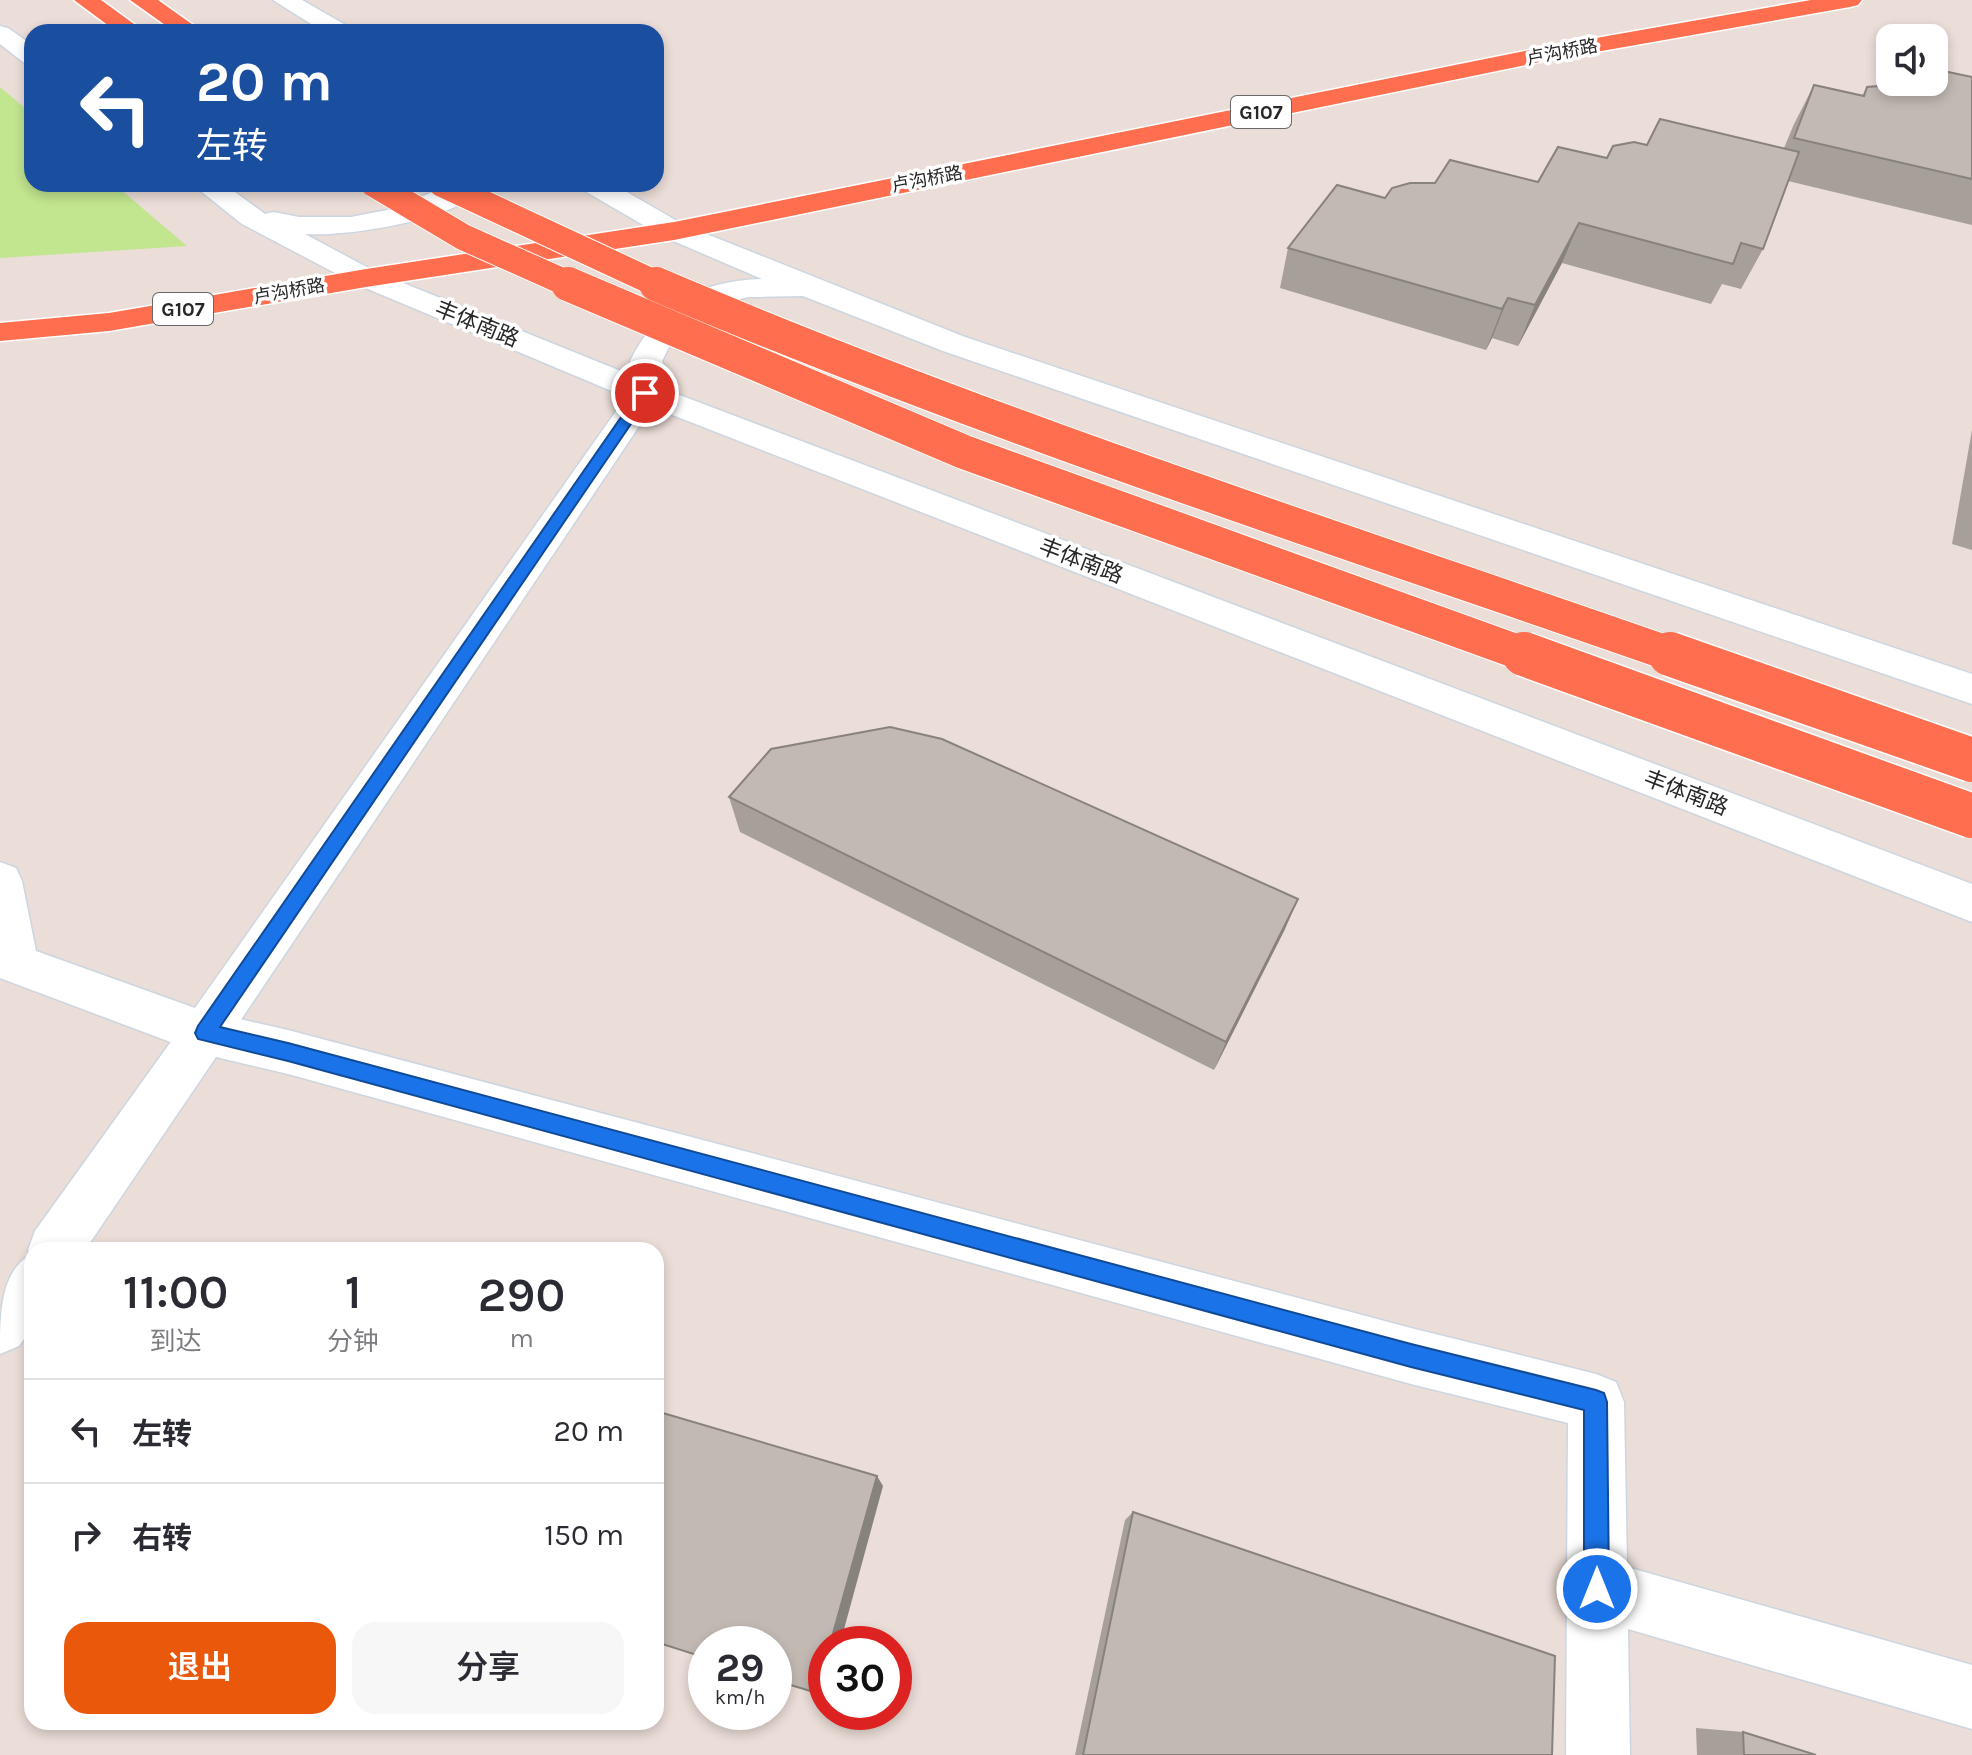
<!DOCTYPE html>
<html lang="zh">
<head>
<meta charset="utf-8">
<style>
	:root { --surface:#fff; --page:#f7f7f7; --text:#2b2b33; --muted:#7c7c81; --line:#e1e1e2; --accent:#ea580c }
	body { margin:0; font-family:Karla,"Noto Sans SC",sans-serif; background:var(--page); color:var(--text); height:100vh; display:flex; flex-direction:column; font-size:30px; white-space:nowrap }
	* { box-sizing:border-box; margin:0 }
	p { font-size:26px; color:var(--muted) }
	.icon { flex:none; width:44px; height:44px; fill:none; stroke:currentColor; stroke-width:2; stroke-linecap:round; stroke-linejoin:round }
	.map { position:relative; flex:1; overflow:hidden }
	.side { position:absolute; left:24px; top:1242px; width:640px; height:488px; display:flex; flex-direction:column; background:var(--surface); border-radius:24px; box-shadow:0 4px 12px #0003 }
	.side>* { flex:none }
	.top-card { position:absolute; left:24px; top:24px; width:640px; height:168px; border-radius:24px; box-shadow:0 4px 12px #0003; background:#1a4fa0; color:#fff; overflow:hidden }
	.fabs { position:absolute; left:1876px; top:24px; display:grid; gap:16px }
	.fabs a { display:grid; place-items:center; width:72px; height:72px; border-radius:16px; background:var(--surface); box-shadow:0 4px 12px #0003; font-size:40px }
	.speed { position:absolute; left:688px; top:1626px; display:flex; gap:16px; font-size:40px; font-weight:700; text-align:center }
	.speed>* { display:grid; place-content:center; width:104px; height:104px; border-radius:50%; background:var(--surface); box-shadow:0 4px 12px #0003; line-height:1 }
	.speed small { font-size:20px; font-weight:400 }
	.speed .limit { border:12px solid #d22; background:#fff; color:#111 }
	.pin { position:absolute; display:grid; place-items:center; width:68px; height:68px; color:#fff; margin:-34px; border:4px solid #fff; border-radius:50%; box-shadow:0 2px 8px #0007 }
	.me { position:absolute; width:88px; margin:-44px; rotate:0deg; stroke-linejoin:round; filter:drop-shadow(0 0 6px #0008) }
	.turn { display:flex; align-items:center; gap:28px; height:168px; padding:0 40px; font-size:36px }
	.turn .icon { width:104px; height:104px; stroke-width:2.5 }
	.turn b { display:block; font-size:56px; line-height:68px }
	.eta { display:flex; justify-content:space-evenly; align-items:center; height:136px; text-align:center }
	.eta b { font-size:48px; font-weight:600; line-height:56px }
	.button { display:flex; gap:16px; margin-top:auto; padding:16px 40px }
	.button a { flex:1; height:92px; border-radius:24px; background:var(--accent); color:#fff; font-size:32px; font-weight:600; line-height:92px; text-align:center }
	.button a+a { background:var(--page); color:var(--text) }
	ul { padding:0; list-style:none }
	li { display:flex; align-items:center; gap:24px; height:104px; padding:0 40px; border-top:2px solid var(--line) }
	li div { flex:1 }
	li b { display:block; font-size:30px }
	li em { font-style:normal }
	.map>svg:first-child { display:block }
	.green { fill:#c2e58f }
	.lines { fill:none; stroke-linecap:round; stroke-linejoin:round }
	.street-casing { stroke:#ccd6e1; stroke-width:3 }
	.secondary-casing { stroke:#ccd6e1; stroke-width:3 }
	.highway-casing { stroke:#fff; stroke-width:3 }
	.street { fill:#fff; fill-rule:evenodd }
	.secondary { fill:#fff; fill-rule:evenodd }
	.highway { fill:#ff6e4e; fill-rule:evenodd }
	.highway-bridge-far2-casing { stroke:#fff; stroke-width:28; stroke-linecap:butt }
	.highway-bridge-far1-casing { stroke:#fff; stroke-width:36; stroke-linecap:butt }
	.highway-bridge-casing { stroke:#fff; stroke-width:47; stroke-linecap:butt }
	.highway-bridge-far2 { stroke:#ff6e4e; stroke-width:26 }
	.highway-bridge-far1 { stroke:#ff6e4e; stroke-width:34 }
	.highway-bridge { stroke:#ff6e4e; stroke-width:44 }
	.wall { fill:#a79f9a }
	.shaded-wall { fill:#88827d }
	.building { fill:#c2b9b3; stroke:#88827d; stroke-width:2 }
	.route { fill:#1a73e8; stroke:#114b97; stroke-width:2 }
	.labels { text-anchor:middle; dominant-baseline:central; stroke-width:7; stroke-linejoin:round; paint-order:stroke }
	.far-street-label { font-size:18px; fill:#272727; stroke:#fff }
	.shield { fill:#fff; stroke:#686868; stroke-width:2 }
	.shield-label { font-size:20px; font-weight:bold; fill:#272727 }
	.street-label { font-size:22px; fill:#272727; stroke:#fff }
</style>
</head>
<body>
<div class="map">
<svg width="1972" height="1755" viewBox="0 0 1972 1755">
	<rect width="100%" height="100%" fill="#ebddd7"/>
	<path class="green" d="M0,87L32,114V184H114L187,246L0,258Z"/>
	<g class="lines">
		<defs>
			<path id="street" d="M205,1011L288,1030L1411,1328L1596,1374L1616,1382L1624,1402L1627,1567L1972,1665V1729L1628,1629L1630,1755H1566L1568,1423L1411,1384L288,1074L216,1057L85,1250H32V1328L19,1346L0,1354C0,1315 0,1273 30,1255L28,1250L35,1231L188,1018Z"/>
			<path id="secondary" d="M273,0H302L349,27L353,32H324Z
				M0,26L8,28L32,45V64L23,62L0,44Z
				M192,184H224L265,214L273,212L299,217H351L392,209L452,184H487C462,220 346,237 305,234L376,272L638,378L630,361C659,304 697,281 762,279L664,237L583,190L579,184H613L684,225L965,337L1972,674V704L943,351L803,296L749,297L717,304L698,314L672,341L662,361L677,394L1972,884V922L652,407L222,1048L205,1055L0,978V862L16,868L22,881L36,951L195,1008L626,397L356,284L242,224Z"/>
			<path id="highway" d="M74,0H101L145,32H117Z
				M130,0H158L203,32H175Z
				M1811,0H1862L1858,5L1850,7L1545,61L674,240L366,287L109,331L0,341V323L109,313L366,269L674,222L1545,47Z"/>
		</defs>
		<use href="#street" class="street-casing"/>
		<use href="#secondary" class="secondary-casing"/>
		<use href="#highway" class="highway-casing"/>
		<use href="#street" class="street"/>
		<use href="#secondary" class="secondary"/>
		<use href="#highway" class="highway"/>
		<defs>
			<path id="highway-bridge-far2" d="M374,184L463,237L573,286
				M442,184L661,286"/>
			<path id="highway-bridge-far1" d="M568,284L964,452L1529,656
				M656,284C989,426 1335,537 1676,656"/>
			<path id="highway-bridge" d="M1524,654L1972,816
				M1670,654L1972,760"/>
		</defs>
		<use href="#highway-bridge-far2" class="highway-bridge-far2-casing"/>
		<use href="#highway-bridge-far1" class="highway-bridge-far1-casing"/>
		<use href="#highway-bridge" class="highway-bridge-casing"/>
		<use href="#highway-bridge-far2" class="highway-bridge-far2"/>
		<use href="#highway-bridge-far1" class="highway-bridge-far1"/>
		<use href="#highway-bridge" class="highway-bridge"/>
	</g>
	<path class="wall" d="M1972,77V225L1788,181L1763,249L1741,289L1722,284L1711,304L1562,263L1518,346L1492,338L1486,350L1280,288L1288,248L1385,198L1538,182L1647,145L1784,148L1794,124L1814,85L1862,96L1867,87L1897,84L1898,82H1934Z
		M1972,430V550L1952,544Z
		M729,797L1298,899L1284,931L1214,1070L740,832Z
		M1133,1512L1552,1755H1075L1125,1520Z
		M1696,1728L1743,1732L1816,1755H1697Z"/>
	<path class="shaded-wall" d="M1579,223L1562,263L1518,346L1535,305Z
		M1508,298L1492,338L1486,350L1502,309Z
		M1298,899L1284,931L1214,1070L1226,1042Z
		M877,1476L883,1486L840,1644H830Z
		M826,1660V1691L817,1693Z"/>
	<path class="building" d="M1934,69L1972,77V179L1794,138L1814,85L1864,96L1867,87L1904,84V82H1934Z
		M1660,119L1799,152L1763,249L1741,243L1733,264L1579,223L1535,305L1508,298L1502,309L1288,248L1337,185L1385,198L1392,188L1410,183H1435L1450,160L1538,182L1558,147L1607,158L1613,146L1634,142L1647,145Z
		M890,727L942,739L1298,899L1226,1042L729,797L771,749Z
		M656,1411L877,1476L830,1644H826V1660L817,1693L774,1680V1644H706V1658L656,1642Z
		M1133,1512L1555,1656L1552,1755H1083Z
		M1743,1732L1816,1755H1744Z"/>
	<path class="route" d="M645,389L652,393L220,1027L288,1043L1411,1344L1596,1390L1604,1393L1607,1402L1609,1589L1606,1598L1597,1601L1588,1598L1584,1589V1410L1411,1367L288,1061L198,1039L195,1033L198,1026L640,390Z"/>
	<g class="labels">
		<g class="far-street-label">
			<text transform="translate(1562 52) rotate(-11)">卢沟桥路</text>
			<text transform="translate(927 179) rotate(-11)">卢沟桥路</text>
			<text transform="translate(289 291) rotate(-10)">卢沟桥路</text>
		</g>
		<g class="shield">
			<rect x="1231" y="96" width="60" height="32" rx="6"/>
			<rect x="153" y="293" width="60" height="32" rx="6"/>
		</g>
		<g class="shield-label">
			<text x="1261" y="112">G107</text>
			<text x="183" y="309">G107</text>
		</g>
		<g class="street-label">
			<text transform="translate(477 324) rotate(22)">丰体南路</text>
			<text transform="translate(1081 561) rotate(21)">丰体南路</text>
			<text transform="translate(1686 793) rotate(21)">丰体南路</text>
		</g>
	</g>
</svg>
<div class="fabs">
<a><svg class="icon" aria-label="sound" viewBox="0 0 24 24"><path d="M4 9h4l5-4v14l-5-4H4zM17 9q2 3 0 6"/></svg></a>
</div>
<div class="speed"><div>29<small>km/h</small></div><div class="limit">30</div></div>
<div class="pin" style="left:645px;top:393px;background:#d93025"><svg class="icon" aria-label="arrive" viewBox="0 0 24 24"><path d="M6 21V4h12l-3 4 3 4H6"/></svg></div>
<svg class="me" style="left:1597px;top:1589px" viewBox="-20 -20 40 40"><circle r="17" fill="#1a73e8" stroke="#fff" stroke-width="3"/><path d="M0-11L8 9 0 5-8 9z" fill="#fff"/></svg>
<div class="top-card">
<div class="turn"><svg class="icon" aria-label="left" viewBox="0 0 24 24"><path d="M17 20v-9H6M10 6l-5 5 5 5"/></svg><div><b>20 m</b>左转</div></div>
</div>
<section class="side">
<div class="eta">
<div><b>11:00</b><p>到达</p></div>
<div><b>1</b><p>分钟</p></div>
<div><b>290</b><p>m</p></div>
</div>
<ul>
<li><svg class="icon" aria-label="left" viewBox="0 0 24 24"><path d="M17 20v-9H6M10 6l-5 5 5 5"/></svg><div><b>左转</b></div><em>20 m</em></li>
<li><svg class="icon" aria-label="right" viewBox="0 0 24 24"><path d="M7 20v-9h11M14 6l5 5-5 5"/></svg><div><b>右转</b></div><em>150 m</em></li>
</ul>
<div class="button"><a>退出</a><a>分享</a></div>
</section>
</div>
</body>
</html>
